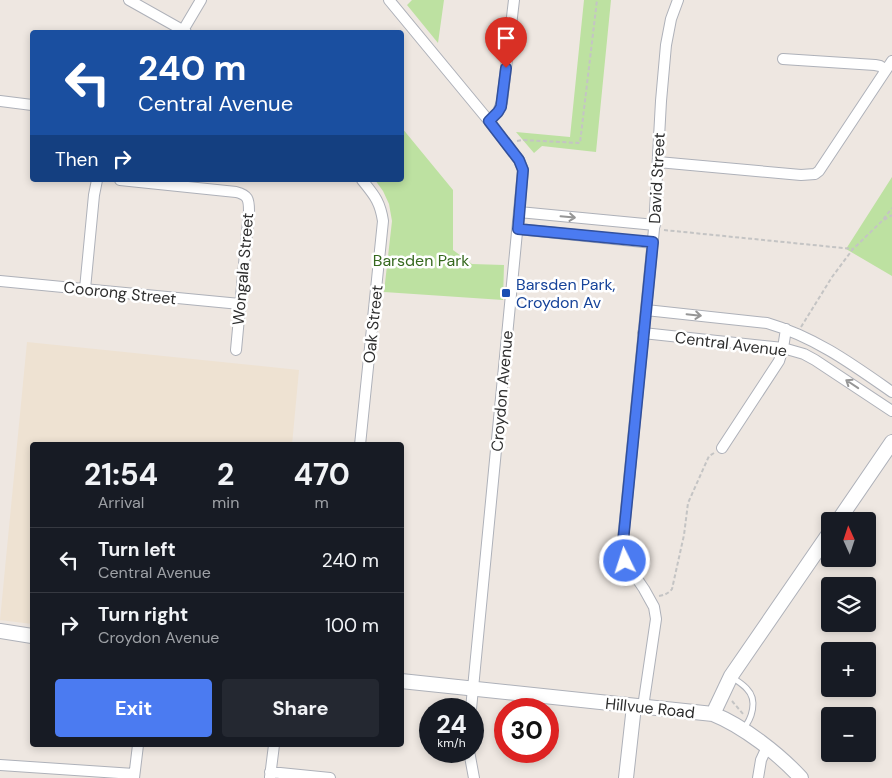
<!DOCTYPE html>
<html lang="en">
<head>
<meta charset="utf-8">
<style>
	:root { --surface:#171b24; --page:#242831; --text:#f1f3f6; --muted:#9ea1a6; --line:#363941; --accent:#4b7bf1 }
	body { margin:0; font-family:"DM Sans",sans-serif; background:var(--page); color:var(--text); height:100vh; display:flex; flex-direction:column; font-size:19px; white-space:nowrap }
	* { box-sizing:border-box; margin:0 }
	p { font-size:16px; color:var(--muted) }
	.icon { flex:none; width:28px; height:28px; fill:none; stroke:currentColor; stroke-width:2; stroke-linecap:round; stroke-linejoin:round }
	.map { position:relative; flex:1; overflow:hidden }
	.drawer { position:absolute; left:30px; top:442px; width:374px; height:305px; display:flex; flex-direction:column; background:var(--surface); border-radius:5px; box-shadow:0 2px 8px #0003 }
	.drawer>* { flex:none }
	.banner { position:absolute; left:30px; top:30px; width:374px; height:152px; border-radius:5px; box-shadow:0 2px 8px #0003; background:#1a4fa0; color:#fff; overflow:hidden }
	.needle { width:32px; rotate:357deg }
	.controls { position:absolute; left:821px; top:512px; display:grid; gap:10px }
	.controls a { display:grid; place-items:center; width:55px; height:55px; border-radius:5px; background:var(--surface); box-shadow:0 2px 8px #0003; font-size:25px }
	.speed { position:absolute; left:419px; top:698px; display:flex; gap:10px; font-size:25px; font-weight:700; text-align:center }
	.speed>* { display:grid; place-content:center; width:65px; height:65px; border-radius:50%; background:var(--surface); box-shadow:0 2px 8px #0003; line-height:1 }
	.speed small { font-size:12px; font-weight:400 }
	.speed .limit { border:8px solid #d22; background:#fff; color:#111 }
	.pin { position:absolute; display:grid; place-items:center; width:42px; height:42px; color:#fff; margin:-51px -21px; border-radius:50% 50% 50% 0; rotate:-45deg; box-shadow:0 0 5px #0007 }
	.pin .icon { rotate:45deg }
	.me { position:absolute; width:55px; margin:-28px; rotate:356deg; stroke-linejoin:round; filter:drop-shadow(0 0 4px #0008) }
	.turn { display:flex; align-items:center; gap:18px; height:105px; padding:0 25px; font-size:22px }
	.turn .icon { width:65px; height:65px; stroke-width:2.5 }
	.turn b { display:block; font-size:35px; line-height:42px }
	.then { display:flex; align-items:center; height:48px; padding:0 25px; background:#0003; gap:10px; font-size:19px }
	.eta { display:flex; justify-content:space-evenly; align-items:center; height:85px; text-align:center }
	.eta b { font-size:30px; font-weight:700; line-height:35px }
	.primary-button { display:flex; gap:10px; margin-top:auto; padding:10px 25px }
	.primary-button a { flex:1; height:58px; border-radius:5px; background:var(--accent); color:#fff; font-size:20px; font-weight:700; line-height:58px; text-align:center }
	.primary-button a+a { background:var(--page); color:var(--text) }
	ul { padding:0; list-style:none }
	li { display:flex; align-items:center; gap:15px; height:65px; padding:0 25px; border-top:1px solid var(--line) }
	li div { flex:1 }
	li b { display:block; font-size:19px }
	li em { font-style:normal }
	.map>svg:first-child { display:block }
	.education { fill:#eee2d2 }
	.green { fill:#bde1a1 }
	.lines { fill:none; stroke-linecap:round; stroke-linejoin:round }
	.service-casing { stroke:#aeb1b9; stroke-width:7 }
	.minor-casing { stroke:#aeb1b9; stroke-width:12 }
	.tertiary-casing { stroke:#aeb1b9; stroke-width:16 }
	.path { stroke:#c4c4c4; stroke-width:2; stroke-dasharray:4 2.5; stroke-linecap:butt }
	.service { stroke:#fff; stroke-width:5 }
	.minor { stroke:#fff; stroke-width:10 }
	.tertiary { stroke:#fff; stroke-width:14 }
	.oneway { stroke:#969696 }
	.route-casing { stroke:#31509d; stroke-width:12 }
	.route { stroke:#4b7bf1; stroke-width:9 }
	.transit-dot { fill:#1a4fb4; stroke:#fff; stroke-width:2 }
	.labels { text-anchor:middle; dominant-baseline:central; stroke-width:5; stroke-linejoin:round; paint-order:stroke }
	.street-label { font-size:16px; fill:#2e2e2e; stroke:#fff }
	.park-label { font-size:16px; fill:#36691f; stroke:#fff }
	.transit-label { font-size:16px; fill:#164399; stroke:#fff; text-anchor:start }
</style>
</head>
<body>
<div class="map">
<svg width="892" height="778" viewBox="0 0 892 778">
	<rect width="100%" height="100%" fill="#eee7e1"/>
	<path class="education" d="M27,342L299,370L292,445H32V624L0,620Z"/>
	<path class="green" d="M412,0H444L438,43L407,5Z
		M584,0H611L596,152L542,146L534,153L516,132L570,137Z
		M402,128L453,190V250L472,264L504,265L503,300L384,292L392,221L389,204L383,191L375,180H401V129Z
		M892,177V276L846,249Z"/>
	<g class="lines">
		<defs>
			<path id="service" d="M732,677C737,681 743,684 747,689C758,700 752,719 743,729"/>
			<path id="minor" d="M129,0L186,32
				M389,0L489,121L519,160L523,170L471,709
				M182,32L201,0
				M783,59L875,65L880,66L886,70
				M0,101L32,105
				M489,121L498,112L502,102L514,0
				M658,162L801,175L815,174L819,171L892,61
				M120,180L236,192C248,195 249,199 249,211L236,350
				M519,212L655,225
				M518,229L653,243
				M0,281L240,304
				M85,289L94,195L97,180
				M646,310L767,323C815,337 852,364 892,392
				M643,333L783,348L804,354L815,360L892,411
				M360,445L383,221C380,201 374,195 362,180
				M722,448L779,361L783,348L786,329
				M643,707L656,619L654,607L644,589L625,561L622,550L654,229L661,101L666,45L671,19L678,0
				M469,751L474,778
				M0,765L134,774
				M270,772L330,778
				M270,777L274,745
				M134,778L138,745
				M758,778L761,760L767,747"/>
			<path id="tertiary" d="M838,521L892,442
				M0,631L32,636
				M401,681L713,714C743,726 779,754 801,778
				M713,714L731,676L830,532
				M626,778L634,706"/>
		</defs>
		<use href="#service" class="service-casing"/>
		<use href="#minor" class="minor-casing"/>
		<use href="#tertiary" class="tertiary-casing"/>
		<path class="path" d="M517,141L522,140L580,143L597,0
			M884,220L892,215
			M664,230L853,249
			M801,327L832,277L853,249L882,221L892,208
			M659,596C665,595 669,593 672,589L684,535L688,503L709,456L714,453
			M732,701L743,714"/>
		<use href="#service" class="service"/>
		<use href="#minor" class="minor"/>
		<use href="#tertiary" class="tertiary"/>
	</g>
	<defs><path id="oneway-shaft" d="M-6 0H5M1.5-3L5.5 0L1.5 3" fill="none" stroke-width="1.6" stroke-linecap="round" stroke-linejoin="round" transform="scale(1.25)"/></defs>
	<g class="oneway">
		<use href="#oneway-shaft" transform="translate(568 217) rotate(5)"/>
		<use href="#oneway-shaft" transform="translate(694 315) rotate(6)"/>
		<use href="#oneway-shaft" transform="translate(852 384) rotate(-146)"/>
	</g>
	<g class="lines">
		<defs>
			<path id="route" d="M506,68L501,107L498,112L489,121L519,160L523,170L518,229L653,242L623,542L622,550L625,561"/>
		</defs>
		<use href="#route" class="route-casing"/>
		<use href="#route" class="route"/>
	</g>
	<rect class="transit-dot" x="501" y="288" width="10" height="10" rx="2.5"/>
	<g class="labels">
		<g class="street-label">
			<text transform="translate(657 178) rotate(-87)">David Street</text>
			<text transform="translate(243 269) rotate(-85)">Wongala Street</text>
			<text transform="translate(120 293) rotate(6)">Coorong Street</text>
			<text transform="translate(373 324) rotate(-84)">Oak Street</text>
			<text transform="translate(731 344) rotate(7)">Central Avenue</text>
			<text transform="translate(502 391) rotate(-85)">Croydon Avenue</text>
			<text transform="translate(650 708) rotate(6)">Hillvue Road</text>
		</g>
		<g class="park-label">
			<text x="421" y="260">Barsden Park</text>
		</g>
		<g class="transit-label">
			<text x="516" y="284">Barsden Park,<tspan x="516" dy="18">Croydon Av</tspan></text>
		</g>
	</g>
</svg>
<div class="controls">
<a><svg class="needle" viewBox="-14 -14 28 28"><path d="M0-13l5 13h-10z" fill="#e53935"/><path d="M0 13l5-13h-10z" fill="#9ea1a6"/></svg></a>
<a><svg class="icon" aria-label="layers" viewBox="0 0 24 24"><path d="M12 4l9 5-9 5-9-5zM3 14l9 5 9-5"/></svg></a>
<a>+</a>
<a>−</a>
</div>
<div class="speed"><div>24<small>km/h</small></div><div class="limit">30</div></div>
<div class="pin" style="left:506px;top:68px;background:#d93025"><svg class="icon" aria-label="arrive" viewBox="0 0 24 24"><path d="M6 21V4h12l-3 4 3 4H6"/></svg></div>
<svg class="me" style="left:625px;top:561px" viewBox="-20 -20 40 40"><circle r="17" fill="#4b7bf1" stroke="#fff" stroke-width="3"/><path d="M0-11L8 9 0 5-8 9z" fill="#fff"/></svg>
<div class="banner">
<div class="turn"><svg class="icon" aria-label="left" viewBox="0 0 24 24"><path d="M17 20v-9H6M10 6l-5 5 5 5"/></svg><div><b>240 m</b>Central Avenue</div></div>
<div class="then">Then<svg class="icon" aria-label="right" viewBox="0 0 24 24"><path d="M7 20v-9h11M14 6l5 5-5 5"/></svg></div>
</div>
<section class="drawer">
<div class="eta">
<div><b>21:54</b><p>Arrival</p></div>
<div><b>2</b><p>min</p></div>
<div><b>470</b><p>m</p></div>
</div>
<ul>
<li><svg class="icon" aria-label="left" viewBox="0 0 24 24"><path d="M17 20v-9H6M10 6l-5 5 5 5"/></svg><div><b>Turn left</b><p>Central Avenue</p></div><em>240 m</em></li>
<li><svg class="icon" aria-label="right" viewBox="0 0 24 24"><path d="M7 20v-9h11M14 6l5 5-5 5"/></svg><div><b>Turn right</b><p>Croydon Avenue</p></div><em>100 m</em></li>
</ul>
<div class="primary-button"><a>Exit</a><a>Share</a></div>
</section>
</div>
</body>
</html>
